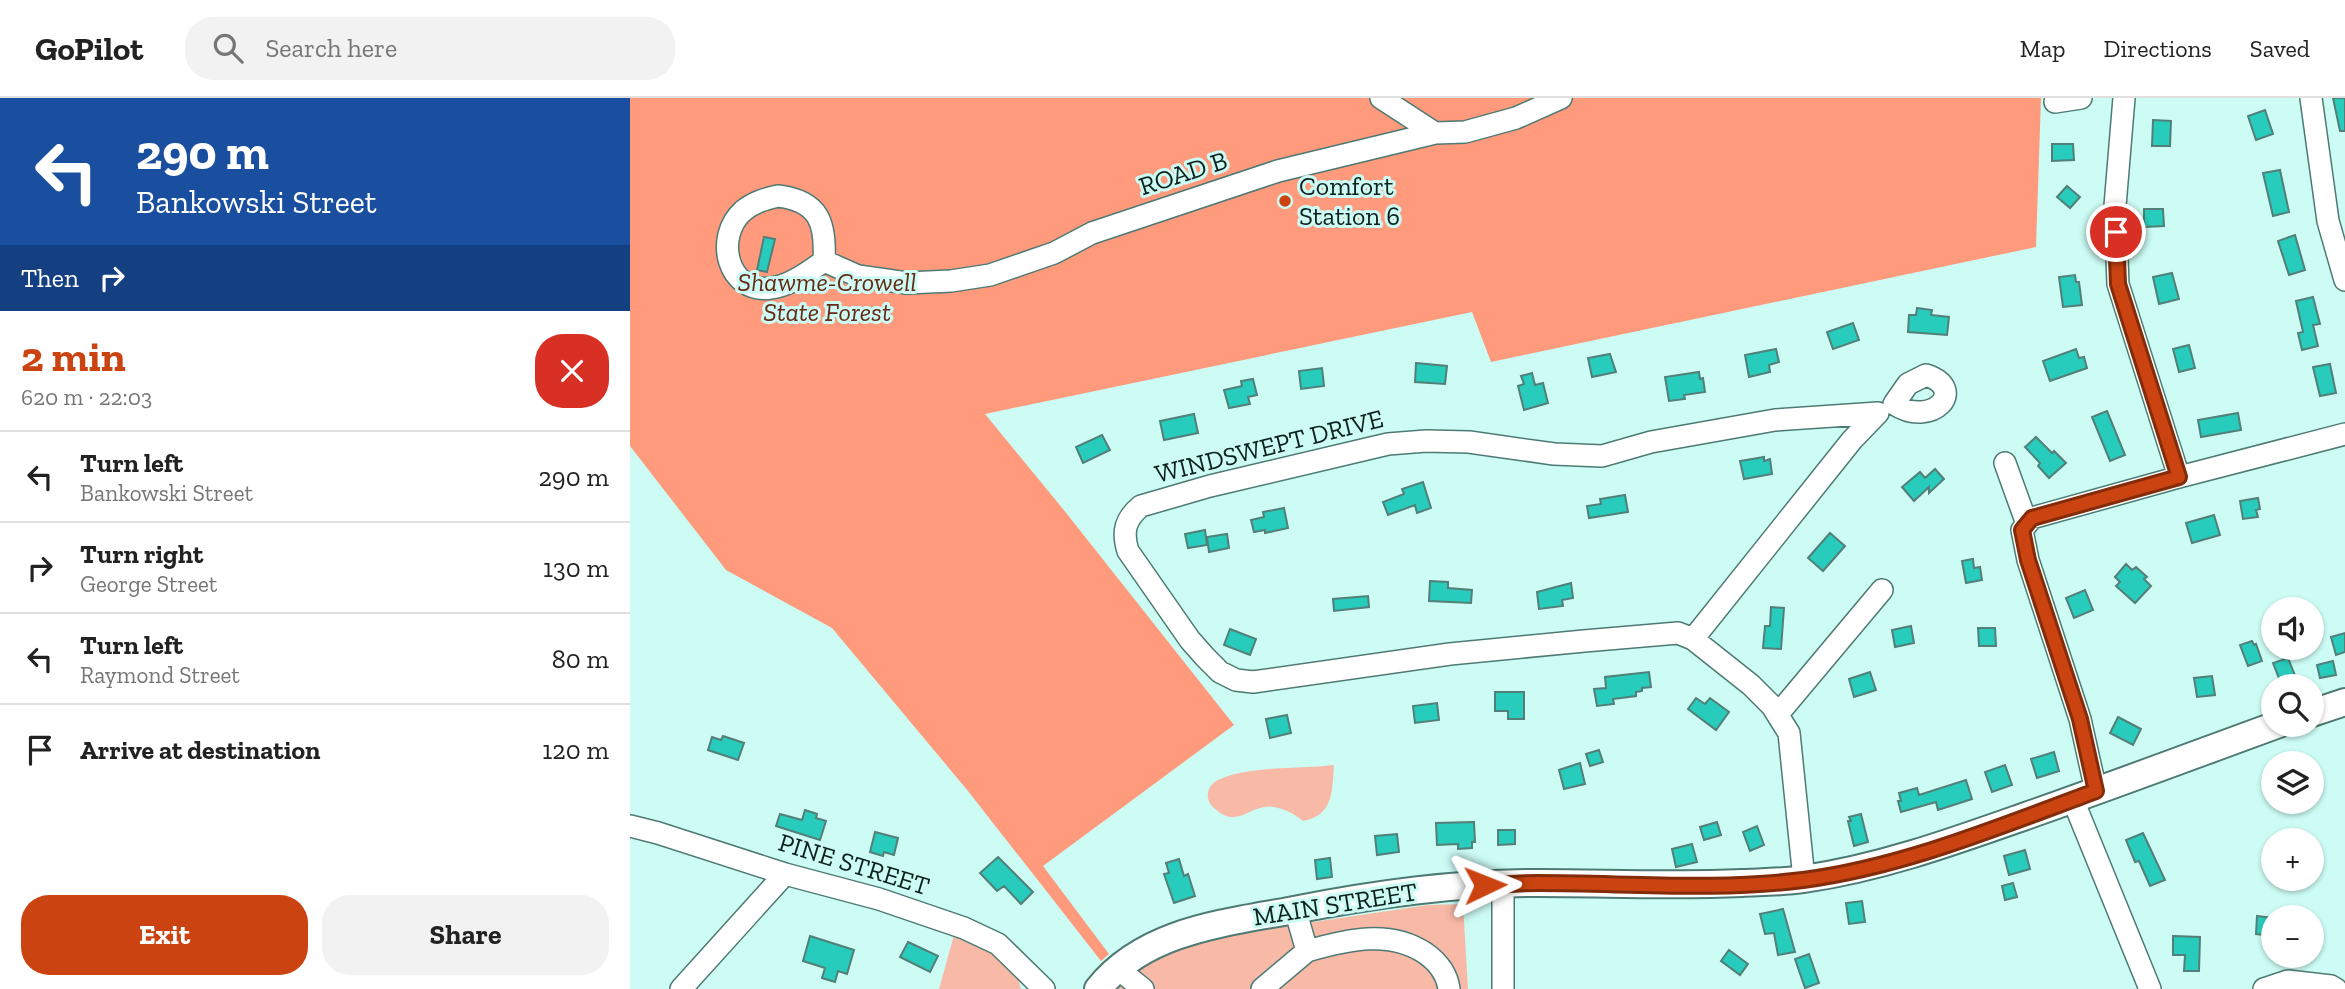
<!DOCTYPE html>
<html lang="en">
<head>
<meta charset="utf-8">
<style>
	:root { --surface:#fff; --page:#f2f2f2; --text:#222; --muted:#767676; --line:#e0e0e0; --accent:#ca4310 }
	body { margin:0; font-family:"Zilla Slab",serif; background:var(--page); color:var(--text); height:100vh; display:flex; flex-direction:column; font-size:26px; white-space:nowrap }
	* { box-sizing:border-box; margin:0 }
	p { font-size:23px; color:var(--muted) }
	.icon { flex:none; width:38px; height:38px; fill:none; stroke:currentColor; stroke-width:2; stroke-linecap:round; stroke-linejoin:round }
	.map { position:relative; flex:1; overflow:hidden }
	.details { display:flex; flex-direction:column; background:var(--surface); width:630px }
	.details>* { flex:none }
	.top-card { background:#1a4fa0; color:#fff; overflow:hidden }
	.controls { position:absolute; left:1631px; top:499px; display:grid; gap:14px }
	.controls a { display:grid; place-items:center; width:63px; height:63px; border-radius:50%; background:var(--surface); box-shadow:0 2px 5px #0004; font-size:35px }
	.pin { position:absolute; display:grid; place-items:center; width:60px; height:60px; color:#fff; margin:-30px; border:4px solid #fff; border-radius:50%; box-shadow:0 2px 7px #0007 }
	.me { position:absolute; width:77px; margin:-38px; rotate:88deg; stroke-linejoin:round; filter:drop-shadow(0 0 5px #0008) }
	.turn { display:flex; align-items:center; gap:24px; height:147px; padding:0 21px; font-size:32px }
	.turn .icon { width:91px; height:91px; stroke-width:2.5 }
	.turn b { display:block; font-size:49px; line-height:60px }
	.then { display:flex; align-items:center; height:66px; padding:0 21px; background:#0003; gap:14px; font-size:26px }
	.round { display:grid; place-items:center; flex:none; width:74px; height:74px; border-radius:28px; background:var(--page) }
	.overview { display:flex; align-items:center; justify-content:space-between; height:119px; padding:0 21px }
	h1 { font-size:42px; font-weight:700; line-height:52px; color:var(--accent) }
	.primary-button { display:flex; gap:14px; margin-top:auto; padding:14px 21px }
	.primary-button a { flex:1; height:80px; border-radius:28px; background:var(--accent); color:#fff; font-size:28px; font-weight:700; line-height:80px; text-align:center }
	.primary-button a+a { background:var(--page); color:var(--text) }
	ul { padding:0; list-style:none }
	li { display:flex; align-items:center; gap:21px; height:91px; padding:0 21px; border-top:2px solid var(--line) }
	li div { flex:1 }
	li b { display:block; font-size:26px }
	li em { font-style:normal }
	header { display:flex; align-items:center; gap:42px; box-sizing:border-box; height:98px; padding:0 35px; background:var(--surface); border-bottom:2px solid var(--line) }
	header strong { font-size:33px }
	nav { display:flex; gap:38px; margin-inline-start:auto; font-size:24px }
	.search { width:490px; height:63px; background:var(--page); display:flex; align-items:center; gap:18px; box-sizing:border-box; padding:0 24px; border-radius:28px; color:var(--muted); font-size:26px }
	main { display:flex; flex:1; min-height:0 }
	.map>svg:first-child { display:block }
	.green { fill:#f8b9a6 }
	.forest { fill:#ff9a7c }
	.building { fill:#27ccbd; stroke:#527f78; stroke-width:2 }
	.lines { fill:none; stroke-linecap:round; stroke-linejoin:round }
	.minor-casing { stroke:#4e7a74; stroke-width:24 }
	.major-casing { stroke:#4e7a74; stroke-width:30 }
	.minor { stroke:#fff; stroke-width:21 }
	.major { stroke:#fff; stroke-width:26 }
	.route-casing { stroke:#832c0a; stroke-width:18 }
	.route { stroke:#ca4310; stroke-width:12 }
	.poi-dot { fill:#ca4310; stroke:#ccfcf4; stroke-width:2.5 }
	.labels { text-anchor:middle; dominant-baseline:central; stroke-width:6; stroke-linejoin:round; paint-order:stroke }
	.street-label { font-size:26px; fill:#0e201e; stroke:#ccfcf4 }
	.poi-label { font-size:26px; fill:#0e201e; stroke:#ccfcf4; text-anchor:start }
	.park-label { font-size:26px; font-style:italic; fill:#672915; stroke:#ccfcf4 }
</style>
</head>
<body>
<header>
<strong>GoPilot</strong>
<div class="search"><svg class="icon" aria-label="search" viewBox="0 0 24 24"><circle cx="10" cy="10" r="6"/><path d="M15 15l6 6"/></svg>Search here</div>
<nav><a>Map</a><a>Directions</a><a>Saved</a></nav>
</header>
<main>
<section class="details">
<div class="top-card">
<div class="turn"><svg class="icon" aria-label="left" viewBox="0 0 24 24"><path d="M17 20v-9H6M10 6l-5 5 5 5"/></svg><div><b>290 m</b>Bankowski Street</div></div>
<div class="then">Then<svg class="icon" aria-label="right" viewBox="0 0 24 24"><path d="M7 20v-9h11M14 6l5 5-5 5"/></svg></div>
</div>
<div class="overview"><div><h1>2 min</h1><p>620 m · 22:03</p></div><a class="round" style="background:#d93025;color:#fff"><svg class="icon" aria-label="close" viewBox="0 0 24 24"><path d="M6 6l12 12M18 6L6 18"/></svg></a></div>
<ul>
<li><svg class="icon" aria-label="left" viewBox="0 0 24 24"><path d="M17 20v-9H6M10 6l-5 5 5 5"/></svg><div><b>Turn left</b><p>Bankowski Street</p></div><em>290 m</em></li>
<li><svg class="icon" aria-label="right" viewBox="0 0 24 24"><path d="M7 20v-9h11M14 6l5 5-5 5"/></svg><div><b>Turn right</b><p>George Street</p></div><em>130 m</em></li>
<li><svg class="icon" aria-label="left" viewBox="0 0 24 24"><path d="M17 20v-9H6M10 6l-5 5 5 5"/></svg><div><b>Turn left</b><p>Raymond Street</p></div><em>80 m</em></li>
<li><svg class="icon" aria-label="arrive" viewBox="0 0 24 24"><path d="M6 21V4h12l-3 4 3 4H6"/></svg><div><b>Arrive at destination</b></div><em>120 m</em></li>
</ul>
<div class="primary-button"><a>Exit</a><a>Share</a></div>
</section>
<div class="map">
<svg width="1715" height="891" viewBox="0 0 1715 891">
	<rect width="100%" height="100%" fill="#ccfcf4"/>
	<path class="green" d="M704,667C702,693 704,717 673,723C665,716 655,711 644,709C619,705 609,733 584,710C579,705 576,699 579,691C583,682 593,680 601,677C633,668 670,671 704,667Z
		M833,806L838,891H484L519,860L562,842L798,807Z
		M324,837C351,848 384,859 391,891H309Z"/>
	<path class="forest" d="M0,0H1411L1406,149L861,264L842,214L355,316L433,411L604,627L413,768L479,856L471,863L338,693L202,530L96,472L0,348Z"/>
	<path class="building" d="M1703,0H1715V33H1710Z
		M1635,12L1643,36L1626,42L1618,18Z
		M1523,22L1541,23L1540,48H1522Z
		M1422,46H1443L1444,62L1422,63Z
		M1650,72L1659,114L1643,118L1633,75Z
		M1437,88L1450,99L1440,110L1427,99Z
		M1514,111H1533L1534,128L1514,129Z
		M1665,137L1675,172L1659,177L1648,143Z
		M134,139L145,141L137,174L127,172Z
		M1542,175L1549,201L1529,206L1523,179Z
		M1445,177L1446,184H1449L1452,207L1433,209L1429,179Z
		M1683,199L1690,226L1683,227L1688,248L1672,252L1668,235L1673,234L1666,203Z
		M1287,210L1302,212L1301,217L1319,219L1317,237L1278,234L1279,217H1286Z
		M1223,225L1229,242L1203,251L1197,234Z
		M1559,247L1565,270L1549,274L1543,251Z
		M1146,251L1149,264L1139,267L1140,274L1119,279L1115,257Z
		M1446,251L1449,260L1454,259L1457,270L1420,283L1413,263Z
		M980,256L986,274L962,279L958,260Z
		M786,265L817,268L815,286L785,284Z
		M1700,266L1706,295L1690,298L1683,269Z
		M692,270L694,288L671,291L669,273Z
		M1069,274L1070,281L1073,280L1075,294L1054,297L1055,301L1039,303L1035,279Z
		M902,275L905,287L913,285L918,305L894,312L888,288L894,286L891,278Z
		M623,281L627,297L618,299L620,306L599,310L594,292L612,288L611,283Z
		M1477,313L1495,357L1480,363L1462,319Z
		M1608,315L1611,332L1571,339L1568,322Z
		M564,316L568,335L534,342L530,323Z
		M472,337L480,352L453,365L446,349Z
		M1406,339L1422,355L1424,353L1436,365L1419,380L1408,368L1410,365L1395,349Z
		M1134,359V363L1140,361L1142,376L1114,381L1110,363Z
		M1305,371L1314,381L1299,395V389L1284,403L1272,389L1290,374L1295,380Z
		M793,384L801,410L787,415L785,407L758,417L753,404L774,396L772,391Z
		M995,397L998,414L959,420L957,408L971,406L970,401Z
		M1628,400L1630,411L1626,412L1628,419L1613,421L1610,403Z
		M654,410L658,430L635,435V432L624,434L621,422L634,419L633,414Z
		M1584,417L1590,437L1562,445L1556,425Z
		M575,432L577,447L558,450L555,436Z
		M1200,435L1215,448L1193,473L1178,460Z
		M597,436L599,450L579,454L577,439Z
		M1343,461L1344,470L1350,469L1352,482L1336,485L1332,463Z
		M1496,466L1502,472L1506,469L1517,479L1514,481L1521,488L1505,505L1486,488L1490,484L1485,479Z
		M800,483L818,484V490L842,492L841,505L799,503Z
		M941,485L943,500L932,502L933,508L909,511L907,494Z
		M1455,492L1463,512L1444,520L1436,500Z
		M738,498L739,509L704,513L703,501Z
		M1141,509L1154,510L1151,551L1133,550L1135,528H1140Z
		M1281,528L1284,545L1265,549L1262,532Z
		M1348,530H1365L1366,548H1349Z
		M600,531L626,541L620,557L594,547Z
		M1715,535V554L1706,557L1701,539Z
		M1622,543L1624,547L1626,546L1632,563L1618,568L1610,547Z
		M1658,560L1668,585L1669,588H1652L1643,565Z
		M1703,563L1706,577L1690,580L1687,567Z
		M1019,574L1021,589L1012,590V593L1006,594V598L983,601L984,606L967,608L964,591L976,590L975,579Z
		M1240,574L1246,592L1224,599L1219,581Z
		M1582,578L1585,597L1567,599L1564,580Z
		M865,594H894V621H878V613H865Z
		M1066,600L1075,606L1080,600L1099,614L1086,632L1058,611Z
		M807,605L809,622L785,625L783,608Z
		M657,617L661,635L640,640L636,621Z
		M1488,619L1511,631L1503,647L1480,635Z
		M93,638L114,645L108,662L78,652L82,639L91,642Z
		M969,652L973,664L960,668L956,656Z
		M1424,654L1429,673L1407,680L1401,661Z
		M950,665L955,686L934,691L929,672Z
		M1375,667L1382,687L1362,694L1355,674Z
		M1336,682L1342,701L1308,712L1306,704L1271,714L1268,703H1271L1269,695L1287,690L1289,697Z
		M175,712L187,716L186,720L196,723L190,742L146,728L150,716L172,722Z
		M1231,716L1238,744L1224,748L1218,723H1221L1219,719Z
		M844,724L845,744H842V750L828,751V746L807,747L806,725Z
		M1087,724L1091,737L1074,742L1070,729Z
		M1127,728L1134,747L1120,753L1113,734Z
		M868,732H885V746L868,747Z
		M245,734L268,740L264,757L254,754L253,758L240,754Z
		M1513,735L1535,782L1520,788L1509,763L1505,764L1496,742Z
		M767,736L769,754L747,757L745,738Z
		M1062,746L1067,764L1046,769L1042,751Z
		M1395,752L1400,771L1379,777L1374,758Z
		M368,759L403,794L391,806L374,788L367,793L350,775Z
		M700,760L702,779L687,781L685,762Z
		M549,761L554,778L558,776L565,798L544,805L534,776L539,775L536,765Z
		M1383,785L1387,799L1375,802L1372,788Z
		M1232,803L1235,824L1219,826L1216,805Z
		M1153,811L1165,854L1148,857L1144,835L1135,836L1130,816Z
		M1627,818L1643,820V838L1626,836Z
		M180,838L224,852L217,876L208,873L205,884L192,880L195,870L173,863Z
		M1543,838L1570,839L1569,873H1554L1555,857H1543Z
		M278,844L308,858L300,874L270,859Z
		M1099,852L1118,866L1110,877L1091,863Z
		M1179,856L1189,885L1175,890L1165,861Z"/>
	<g class="lines">
		<defs>
			<path id="minor" d="M751,0L805,35
				M1494,0L1485,108L1488,186L1549,379
				M1681,0L1698,123L1715,182
				M1425,4L1451,0
				M148,98C190,103 196,126 194,163C178,174 160,188 141,190C97,196 84,139 113,113C124,104 135,101 148,98Z
				M194,163L228,178L277,185L321,183L360,177L424,155L462,135L648,73L805,35L835,34L886,20L931,0
				M1296,277C1339,291 1302,331 1264,306L1278,286Z
				M1375,365L1397,426L1392,432L1398,462L1450,621L1466,693
				M1397,426L1402,420L1549,379L1715,336
				M1063,541L1222,342L1248,315L1145,322L1021,344L972,358L924,356L839,344L796,343L758,346L580,388L511,408C495,421 492,434 498,453L560,542L575,559L590,574L606,582L623,584L820,556L954,543L1048,535L1063,541L1121,587L1142,608L1159,635L1174,781
				M1148,616L1252,492
				M1443,702L1520,891
				M0,728L28,735L155,776L249,801L334,830L368,846L414,891
				M873,787V891
				M665,811L677,853C716,842 759,831 795,855C808,864 817,876 819,891
				M487,870L513,891
				M51,891L155,776
				M632,891L677,853
				M1634,891L1658,883L1701,888L1706,891"/>
			<path id="major" d="M1682,615L1715,604
				M468,891C515,832 595,825 664,812C746,796 825,785 909,785C977,785 1044,788 1112,785C1133,784 1154,784 1174,781C1250,770 1322,744 1393,719C1479,689 1564,657 1649,626"/>
		</defs>
		<use href="#minor" class="minor-casing"/>
		<use href="#major" class="major-casing"/>
		<use href="#minor" class="minor"/>
		<use href="#major" class="major"/>
	</g>
	<g class="lines">
		<defs>
			<path id="route" d="M855,787C873,787 890,785 908,785C996,785 1085,793 1173,782C1273,769 1371,728 1466,693L1450,621L1398,462L1392,432L1402,420L1549,379L1488,186L1486,134"/>
		</defs>
		<use href="#route" class="route-casing"/>
		<use href="#route" class="route"/>
	</g>
	<circle class="poi-dot" cx="655" cy="103" r="7"/>
	<g class="labels">
		<g class="street-label">
			<text transform="translate(553 75) rotate(-18)">ROAD B</text>
			<text transform="translate(639 348) rotate(-14)">WINDSWEPT DRIVE</text>
			<text transform="translate(224 766) rotate(17)">PINE STREET</text>
			<text transform="translate(705 806) rotate(-9)">MAIN STREET</text>
		</g>
		<g class="poi-label">
			<text x="669" y="88">Comfort<tspan x="669" dy="30">Station 6</tspan></text>
		</g>
		<g class="park-label">
			<text x="197" y="184">Shawme-Crowell<tspan x="197" dy="30">State Forest</tspan></text>
		</g>
	</g>
</svg>
<div class="controls">
<a><svg class="icon" aria-label="sound" viewBox="0 0 24 24"><path d="M4 9h4l5-4v14l-5-4H4zM17 9q2 3 0 6"/></svg></a>
<a><svg class="icon" aria-label="search" viewBox="0 0 24 24"><circle cx="10" cy="10" r="6"/><path d="M15 15l6 6"/></svg></a>
<a><svg class="icon" aria-label="layers" viewBox="0 0 24 24"><path d="M12 4l9 5-9 5-9-5zM3 14l9 5 9-5"/></svg></a>
<a>+</a>
<a>−</a>
</div>
<div class="pin" style="left:1486px;top:134px;background:#d93025"><svg class="icon" aria-label="arrive" viewBox="0 0 24 24"><path d="M6 21V4h12l-3 4 3 4H6"/></svg></div>
<svg class="me" style="left:855px;top:787px" viewBox="-20 -20 40 40"><path d="M0-17L14 15 0 8-14 15z" fill="#ca4310" stroke="#fff" stroke-width="4"/></svg>
</div>
</main>
</body>
</html>
